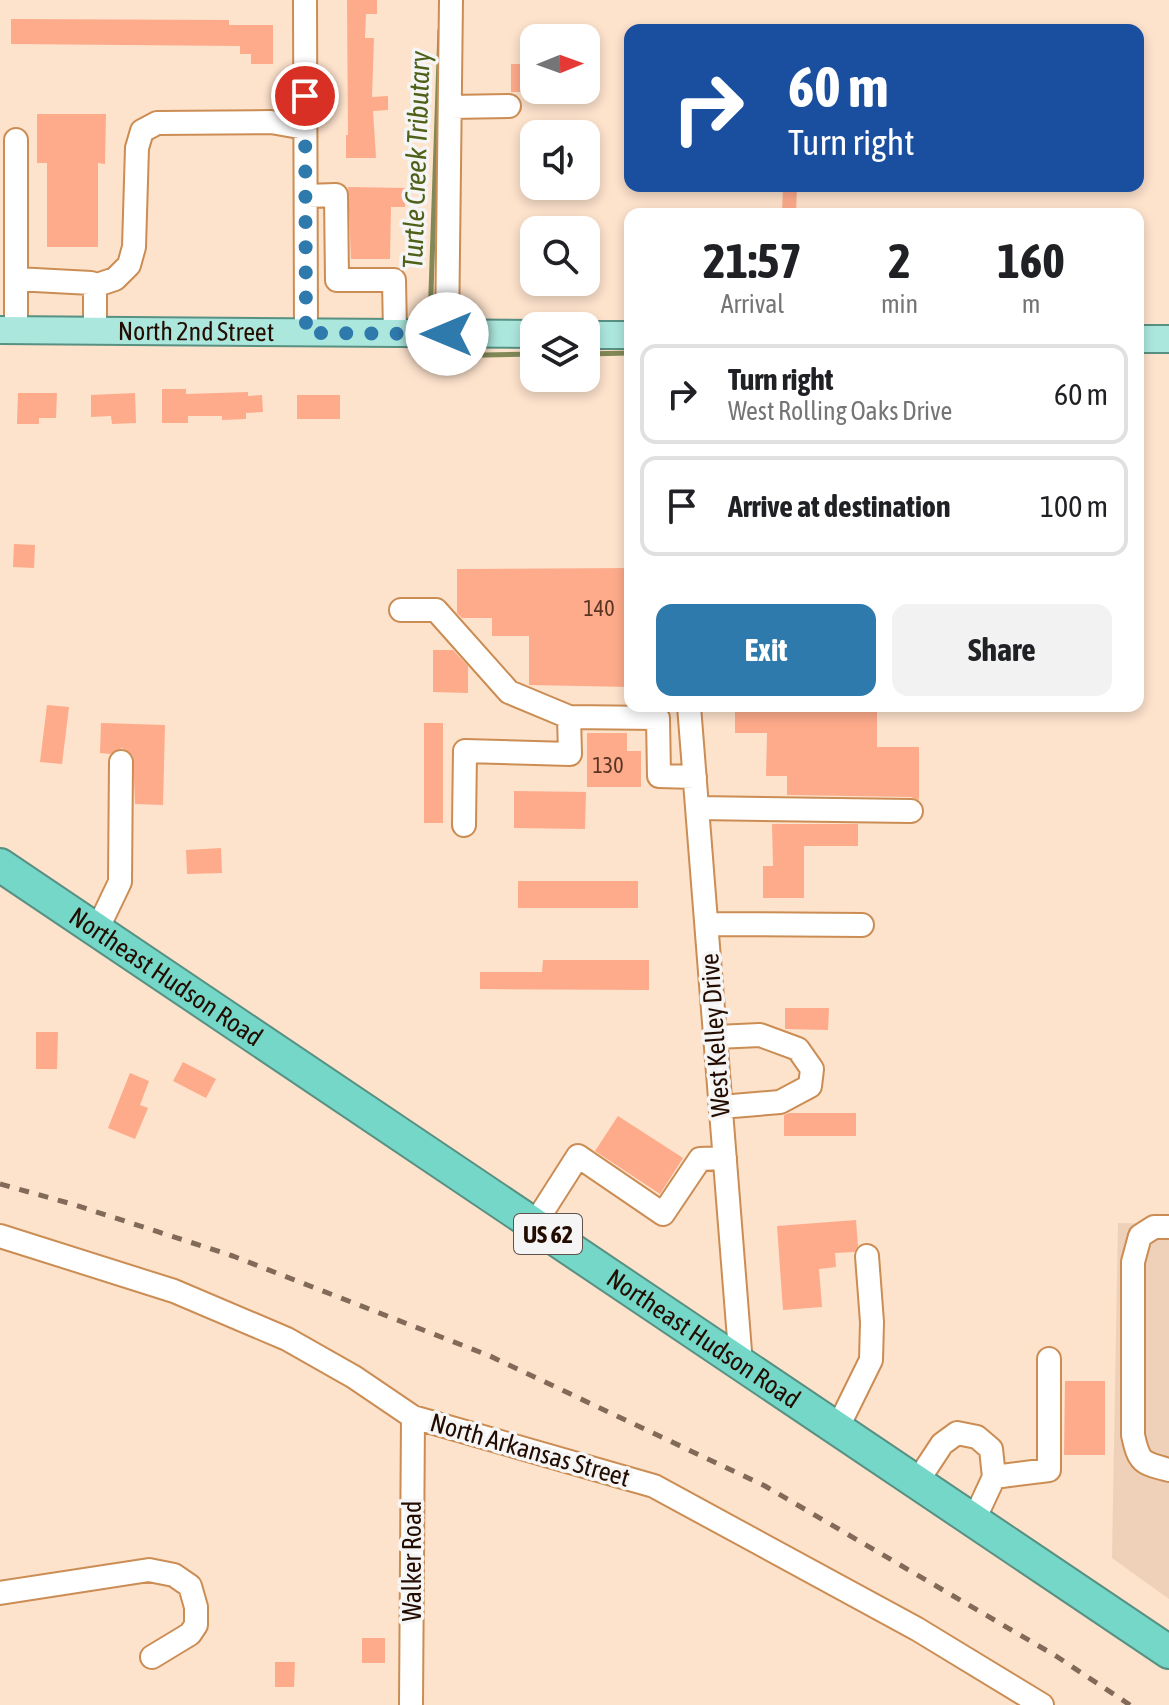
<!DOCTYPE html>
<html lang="en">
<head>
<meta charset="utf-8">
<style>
	:root { --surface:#fff; --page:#f2f2f2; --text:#202124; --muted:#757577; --line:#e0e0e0; --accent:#2f7aad }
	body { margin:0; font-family:"Asap Condensed",sans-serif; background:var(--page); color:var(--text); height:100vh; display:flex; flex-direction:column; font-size:30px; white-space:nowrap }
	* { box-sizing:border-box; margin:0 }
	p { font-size:26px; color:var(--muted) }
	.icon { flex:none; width:44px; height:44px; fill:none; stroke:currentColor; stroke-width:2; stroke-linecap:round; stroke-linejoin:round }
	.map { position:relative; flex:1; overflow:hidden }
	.panel { position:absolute; left:624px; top:208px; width:520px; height:504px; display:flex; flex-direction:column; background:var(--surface); border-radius:16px; box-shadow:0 4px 12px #0003 }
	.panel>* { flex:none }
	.top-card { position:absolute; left:624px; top:24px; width:520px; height:168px; border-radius:16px; box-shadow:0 4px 12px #0003; background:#1a4fa0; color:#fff; overflow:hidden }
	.needle { width:52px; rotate:89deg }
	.fabs { position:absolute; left:520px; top:24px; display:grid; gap:16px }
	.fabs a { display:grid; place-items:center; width:80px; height:80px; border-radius:16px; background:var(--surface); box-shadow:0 4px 12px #0003; font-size:40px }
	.pin { position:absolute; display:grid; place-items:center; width:68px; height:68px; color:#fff; margin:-34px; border:4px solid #fff; border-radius:50%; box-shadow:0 2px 8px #0007 }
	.me { position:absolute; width:88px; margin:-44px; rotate:270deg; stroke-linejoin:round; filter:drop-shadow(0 0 6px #0008) }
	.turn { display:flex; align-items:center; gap:28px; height:168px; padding:0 32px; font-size:36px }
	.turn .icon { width:104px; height:104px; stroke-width:2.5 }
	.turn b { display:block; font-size:56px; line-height:68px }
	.eta { display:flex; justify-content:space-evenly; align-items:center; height:136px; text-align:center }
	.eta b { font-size:48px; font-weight:700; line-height:56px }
	.button { display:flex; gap:16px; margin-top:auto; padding:16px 32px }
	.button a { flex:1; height:92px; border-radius:16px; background:var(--accent); color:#fff; font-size:32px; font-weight:700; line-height:92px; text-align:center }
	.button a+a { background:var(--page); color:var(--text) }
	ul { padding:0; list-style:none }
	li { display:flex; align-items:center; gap:24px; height:100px; margin:0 16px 12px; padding:0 16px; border:4px solid var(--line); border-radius:16px }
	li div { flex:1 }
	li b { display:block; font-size:30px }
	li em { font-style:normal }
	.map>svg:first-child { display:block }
	.built { fill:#eed1b8 }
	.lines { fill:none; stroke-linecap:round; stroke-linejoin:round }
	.stream { stroke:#828957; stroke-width:5 }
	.building { fill:#fdab8b }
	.minor-casing { stroke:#cb8d53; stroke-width:26 }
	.major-casing { stroke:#589082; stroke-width:30 }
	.highway-casing { stroke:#589082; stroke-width:36 }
	.minor { stroke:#fff; stroke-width:22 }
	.major { stroke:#ace7de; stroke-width:26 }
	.highway { stroke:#74d7c8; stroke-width:32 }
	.rail { stroke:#826a59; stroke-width:5; stroke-dasharray:10 10; stroke-linecap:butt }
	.route { stroke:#2f7aad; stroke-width:14; stroke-dasharray:0 25.2 }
	.labels { text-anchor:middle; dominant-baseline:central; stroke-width:7; stroke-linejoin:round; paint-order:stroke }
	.number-label { font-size:22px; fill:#5a3423 }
	.shield { fill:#f5f5f5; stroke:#62524a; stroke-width:2 }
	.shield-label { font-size:24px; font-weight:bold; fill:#230c00 }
	.street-label { font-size:26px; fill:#230c00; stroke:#f5f5f5 }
	.water-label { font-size:28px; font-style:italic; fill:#4f6019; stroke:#f5f5f5 }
</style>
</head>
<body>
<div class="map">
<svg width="1169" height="1705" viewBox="0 0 1169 1705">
	<rect width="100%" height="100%" fill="#fde2cc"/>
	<path class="built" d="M1118,1223L1169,1224V1599L1112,1558Z"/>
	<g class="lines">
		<path class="stream" d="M430,321L440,30
			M429,352L433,356L534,354
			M586,354L630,353"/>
	</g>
	<path class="building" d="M347,0H377V14H366L365,38H374L372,97L388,96V110L373,111L376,158H346V135H348Z
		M11,19L229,20V25H273V64H251V54H240V46L11,44Z
		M511,64H534V92H511Z
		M37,114H106L105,164L98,163V247H47V163H37Z
		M783,186H797L796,214H782Z
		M348,187L406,188L405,207H391L390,259H351Z
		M162,389H186V394L248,392V396L262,395L263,412L246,413V419L222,420V416H188V423H162Z
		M18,393H57L56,418H39V424H17Z
		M135,393L136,423L112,424L111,416L91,417V395Z
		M297,395H340V419H297Z
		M14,544L35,545L34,568L13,567Z
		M630,568V687L529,685V636H492V618H462L457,613V569Z
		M433,650H453L468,666V693L433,692Z
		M47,705L69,707L62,764L40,762Z
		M735,706H877V747H919V800L911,797L787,795V776H766L767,733H735Z
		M101,723L165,725L163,805L135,804L133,756L122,748L110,754L100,753Z
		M424,723H443V823H424Z
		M587,733H627V751H641V787H587Z
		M514,791L586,792L585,829L514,828Z
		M772,824H858V846H804V898H763V866H773Z
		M221,848L222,873L187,874L186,850Z
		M518,881H638V908H518Z
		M543,960H649V990L480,989V972H542Z
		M785,1008H829L828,1030L785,1029Z
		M36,1032H58L57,1069H36Z
		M183,1062L216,1079L206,1098L173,1081Z
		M130,1073L149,1081L140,1105L148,1108L135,1139L108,1128Z
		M789,1113H856V1136H784V1115Z
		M618,1116L683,1158L660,1194L595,1151Z
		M856,1220L858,1246L854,1252L835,1253L836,1267L819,1269L822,1307L783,1310L777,1226Z
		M1065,1381H1105V1455H1064Z
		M362,1638H385V1663H362Z
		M275,1662H295L294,1687H275Z"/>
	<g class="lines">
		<defs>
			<path id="minor" d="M305,0L306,333
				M450,107L509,106
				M306,196L336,195L337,280H394L395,333
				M16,279L91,283L95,292V331
				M94,286L115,279L129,265L134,247L137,148L142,131L157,123L271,122L305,128
				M16,330V140
				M447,334L451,0
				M401,610H436L509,692L569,717
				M689,706L741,1364
				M698,808L911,811
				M464,825L465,751L570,754L569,717L658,718L659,776L695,777
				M707,924L862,925
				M97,930L120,882L121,762
				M716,1037L760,1035L798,1049L812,1069L810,1086L780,1102L721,1107
				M534,1225L578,1156L663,1214L700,1159L725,1158
				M1169,1227H1154L1140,1236L1133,1262V1435C1139,1463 1142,1463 1169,1470
				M0,1236L174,1291L287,1339L354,1377L413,1417L654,1486L917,1629L1042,1705
				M837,1429L871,1360L872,1322L867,1256
				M994,1477L1049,1470V1359
				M917,1482L942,1444L957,1433L977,1437L991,1449L994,1477L974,1520
				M0,1593L149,1570L174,1575L190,1586L196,1607V1625L190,1634L152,1657
				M411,1705L413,1417"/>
			<g id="major">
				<path id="s1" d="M0,330L534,334"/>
				<path d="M586,335H630"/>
				<path d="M1138,339H1169"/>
			</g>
			<g id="highway">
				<path id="s2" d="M0,865L1169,1652"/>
			</g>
		</defs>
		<use href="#minor" class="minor-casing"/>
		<use href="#major" class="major-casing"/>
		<use href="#highway" class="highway-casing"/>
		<use href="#minor" class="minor"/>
		<use href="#major" class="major"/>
		<use href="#highway" class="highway"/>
		<path class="rail" d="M0,1184L72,1204L233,1256L490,1356L765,1486L1056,1656L1130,1705"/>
	</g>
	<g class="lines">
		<path class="route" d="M305,96L306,333L447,334"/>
	</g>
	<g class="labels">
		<g class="number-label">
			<text x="599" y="608">140</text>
			<text x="608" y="765">130</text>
		</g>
		<rect class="shield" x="514" y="1214" width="68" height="40" rx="6"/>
		<g class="shield-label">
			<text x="548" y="1234">US 62</text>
		</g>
		<g class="street-label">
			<text stroke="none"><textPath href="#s1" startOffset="196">North 2nd Street</textPath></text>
			<text stroke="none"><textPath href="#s2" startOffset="200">Northeast Hudson Road</textPath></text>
			<text transform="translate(715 1035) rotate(-94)">West Kelley Drive</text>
			<text stroke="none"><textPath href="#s2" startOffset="848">Northeast Hudson Road</textPath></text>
			<text transform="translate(530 1450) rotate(16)">North Arkansas Street</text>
			<text transform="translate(412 1561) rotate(-90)">Walker Road</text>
		</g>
		<g class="water-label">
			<text transform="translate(416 160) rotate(-88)">Turtle Creek Tributary</text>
		</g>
	</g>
</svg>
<div class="fabs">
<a><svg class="needle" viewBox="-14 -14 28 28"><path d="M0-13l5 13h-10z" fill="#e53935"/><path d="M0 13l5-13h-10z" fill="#757577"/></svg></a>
<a><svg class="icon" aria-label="sound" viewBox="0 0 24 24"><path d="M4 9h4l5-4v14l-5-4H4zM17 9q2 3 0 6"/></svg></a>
<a><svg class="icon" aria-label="search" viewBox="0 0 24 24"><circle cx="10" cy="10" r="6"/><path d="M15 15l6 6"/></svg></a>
<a><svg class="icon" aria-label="layers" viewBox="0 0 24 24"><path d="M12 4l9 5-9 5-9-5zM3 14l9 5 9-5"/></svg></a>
</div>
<div class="pin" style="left:305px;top:96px;background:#d93025"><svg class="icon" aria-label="arrive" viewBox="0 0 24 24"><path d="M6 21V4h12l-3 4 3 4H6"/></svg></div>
<svg class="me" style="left:447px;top:334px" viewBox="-20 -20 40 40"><circle r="19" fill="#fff"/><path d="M0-13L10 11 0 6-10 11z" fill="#2f7aad"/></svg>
<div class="top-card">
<div class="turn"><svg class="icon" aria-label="right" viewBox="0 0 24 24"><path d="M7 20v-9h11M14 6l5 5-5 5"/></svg><div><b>60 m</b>Turn right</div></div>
</div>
<section class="panel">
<div class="eta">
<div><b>21:57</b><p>Arrival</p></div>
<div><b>2</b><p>min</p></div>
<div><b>160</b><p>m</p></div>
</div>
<ul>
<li><svg class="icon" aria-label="right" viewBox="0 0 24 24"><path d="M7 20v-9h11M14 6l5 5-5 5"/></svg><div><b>Turn right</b><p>West Rolling Oaks Drive</p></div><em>60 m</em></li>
<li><svg class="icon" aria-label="arrive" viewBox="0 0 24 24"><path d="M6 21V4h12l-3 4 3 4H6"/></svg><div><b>Arrive at destination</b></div><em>100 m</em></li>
</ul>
<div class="button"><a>Exit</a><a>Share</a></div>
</section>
</div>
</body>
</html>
